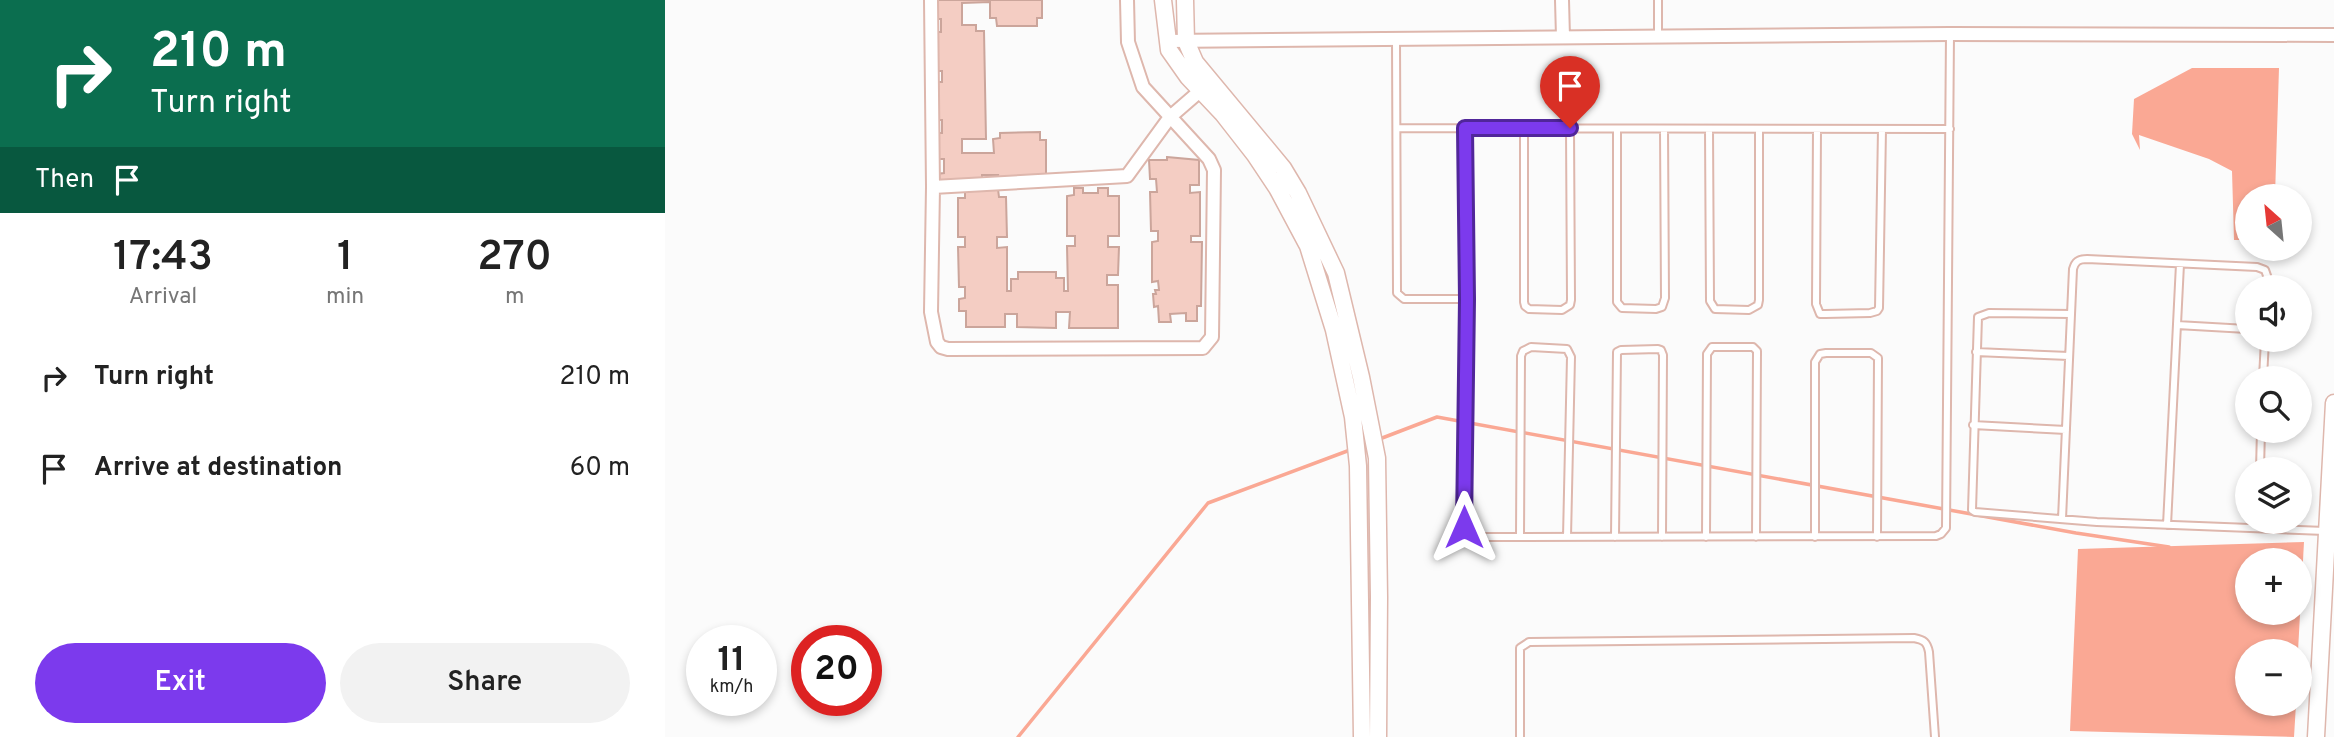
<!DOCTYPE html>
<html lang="en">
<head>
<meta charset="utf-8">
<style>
	:root { --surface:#fff; --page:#f2f2f2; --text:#222; --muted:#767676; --accent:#7c3aed }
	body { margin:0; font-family:Overpass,sans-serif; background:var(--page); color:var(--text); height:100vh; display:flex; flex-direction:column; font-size:26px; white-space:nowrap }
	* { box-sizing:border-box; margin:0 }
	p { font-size:23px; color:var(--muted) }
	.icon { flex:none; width:38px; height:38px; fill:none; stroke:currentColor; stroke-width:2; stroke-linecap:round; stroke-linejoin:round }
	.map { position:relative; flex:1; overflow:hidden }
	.details { display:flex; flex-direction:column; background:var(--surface); width:665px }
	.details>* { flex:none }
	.banner { background:#0b6e4f; color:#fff; overflow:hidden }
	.needle { width:46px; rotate:333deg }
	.buttons { position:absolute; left:1570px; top:184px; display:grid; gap:14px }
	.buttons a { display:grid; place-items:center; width:77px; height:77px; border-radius:50%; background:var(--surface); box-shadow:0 4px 10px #0003; font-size:35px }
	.speed { position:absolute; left:21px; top:625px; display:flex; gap:14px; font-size:35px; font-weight:700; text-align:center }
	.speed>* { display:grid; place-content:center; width:91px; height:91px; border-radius:50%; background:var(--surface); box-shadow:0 4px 10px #0003; line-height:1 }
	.speed small { font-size:18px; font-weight:400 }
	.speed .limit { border:10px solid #d22; background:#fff; color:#111 }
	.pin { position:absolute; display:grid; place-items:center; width:60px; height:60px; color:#fff; margin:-72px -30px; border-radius:50% 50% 50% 0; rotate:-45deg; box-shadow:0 0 7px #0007 }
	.pin .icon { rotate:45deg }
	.me { position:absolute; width:77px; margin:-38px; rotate:0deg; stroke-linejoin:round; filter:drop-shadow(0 0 5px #0008) }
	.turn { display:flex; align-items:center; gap:24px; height:147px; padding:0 35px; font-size:32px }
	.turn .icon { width:91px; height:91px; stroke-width:2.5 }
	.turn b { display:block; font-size:49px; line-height:60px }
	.then { display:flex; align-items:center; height:66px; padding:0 35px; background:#0003; gap:14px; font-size:26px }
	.eta { display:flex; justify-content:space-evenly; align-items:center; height:119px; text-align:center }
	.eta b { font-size:42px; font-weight:600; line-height:49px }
	.primary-button { display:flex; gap:14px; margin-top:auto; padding:14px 35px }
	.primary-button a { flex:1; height:80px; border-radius:42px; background:var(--accent); color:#fff; font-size:28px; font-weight:600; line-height:80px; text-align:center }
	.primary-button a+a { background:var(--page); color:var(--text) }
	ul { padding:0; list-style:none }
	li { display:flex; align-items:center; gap:21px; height:91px; padding:0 35px }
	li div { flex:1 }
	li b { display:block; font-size:26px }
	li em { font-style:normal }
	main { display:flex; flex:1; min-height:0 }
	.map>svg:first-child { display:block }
	.water { fill:#faa894; fill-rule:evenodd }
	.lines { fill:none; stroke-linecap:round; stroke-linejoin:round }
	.stream { stroke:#faa894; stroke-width:3.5 }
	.building { fill:#f4cdc3; stroke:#cba59b; stroke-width:2 }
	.service-casing { stroke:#deb7ad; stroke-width:10 }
	.minor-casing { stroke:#deb7ad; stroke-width:16 }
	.tertiary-casing { stroke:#deb7ad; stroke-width:19 }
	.service { stroke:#fff; stroke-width:6 }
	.minor { stroke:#fff; stroke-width:12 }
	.tertiary { stroke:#fff; stroke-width:16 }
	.route-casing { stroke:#51269a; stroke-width:18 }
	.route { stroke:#7c3aed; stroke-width:12 }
</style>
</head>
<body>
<main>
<section class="details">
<div class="banner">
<div class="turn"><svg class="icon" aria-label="right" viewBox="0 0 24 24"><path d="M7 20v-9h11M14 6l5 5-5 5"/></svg><div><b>210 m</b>Turn right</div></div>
<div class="then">Then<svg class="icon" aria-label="arrive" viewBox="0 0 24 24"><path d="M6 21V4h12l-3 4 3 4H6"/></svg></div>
</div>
<div class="eta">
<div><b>17:43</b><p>Arrival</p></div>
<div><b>1</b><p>min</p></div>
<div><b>270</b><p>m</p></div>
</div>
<ul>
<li><svg class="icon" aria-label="right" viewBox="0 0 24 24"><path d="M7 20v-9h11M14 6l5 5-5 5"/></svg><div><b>Turn right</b></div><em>210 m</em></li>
<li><svg class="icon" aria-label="arrive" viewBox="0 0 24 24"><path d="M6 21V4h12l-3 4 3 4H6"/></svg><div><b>Arrive at destination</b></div><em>60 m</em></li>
</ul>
<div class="primary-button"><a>Exit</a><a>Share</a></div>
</section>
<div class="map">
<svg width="1669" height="737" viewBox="0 0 1669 737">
	<rect width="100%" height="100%" fill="#fbfbfb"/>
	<path class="water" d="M1527,68H1614L1610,196H1582V240H1569L1567,171L1544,159L1474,135L1475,150L1467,134L1469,99Z
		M1639,542L1633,651H1582V704H1631L1629,737L1405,731L1413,549ZM1582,560H1634V612H1582Z"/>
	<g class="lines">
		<path class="stream" d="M712,440L772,417L1411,533L1504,547
			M353,737L543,503L685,450"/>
	</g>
	<path class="building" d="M271,0H377V18H372V26H332L331,18H325V2L297,3V25H311V31H319L321,139H297V153H329L328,139L335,138V133L375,132V140H381V180L332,182L333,175H317V183H271V174L279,173V159H271V133H277V120H271V82H277V71H271V32H276V19H271Z
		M502,157L534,160V185H525V193L535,192V236H526V242H537L536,306H532V321H521V313L505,314L506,322H494L493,306L489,307L488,294H491L490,290H494L493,281L487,282V242L493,241V231H486L485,192H492L491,179H485L484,160H502Z
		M409,188H418V193H433V188H443V196H454V236H443V247H454L453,275H442V285H453V328H404L405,312H391V328L352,327V314H340V327H301V311H294V299L300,298V287H294L293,247H300V237H293V198H300V190L333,189L334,197H341L342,237H332V248L342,247V291H346V279H353V272H391V278H399V291H403L402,246H410V236H402V196L409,195Z"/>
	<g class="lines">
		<defs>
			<path id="service" d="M993,37V0
				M731,39L732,293L739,299H802
				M733,128L1285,129
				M859,128V302L860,306L864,309L897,310L905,305L906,300L905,128
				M800,129L801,532L812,537L1271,536L1276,534L1281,528L1285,34
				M952,129V302L957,308L991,309L997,307L1000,298L999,129
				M1044,129L1045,301L1050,309L1084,310L1093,305L1094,300V129
				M1152,129L1151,304L1155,314H1160L1205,313L1212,311L1214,308L1217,129
				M1406,314L1324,313L1313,317L1307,510L1310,512L1432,522L1660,531
				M1512,325L1582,329
				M1311,352L1404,356
				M1598,378L1600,340
				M1308,425L1401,430
				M1595,469L1596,430
				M1397,519L1408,269C1410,262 1413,259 1422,259L1592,267L1600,270L1606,287
				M1502,525L1515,264
				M855,537L856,356L858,351L866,347L902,349L906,357L902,537
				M950,537L952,352L956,350L993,349L996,350L998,355L997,537
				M1041,537L1042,354L1047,347H1088L1092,351L1091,537
				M1150,537V362L1155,354L1161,353H1206L1213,358L1212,537
				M855,737V648L864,642L1249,638C1259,640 1262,642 1264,652L1270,737"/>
			<path id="minor" d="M266,0L268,187L266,312L272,342L276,347L283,349L538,348L547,337L549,170L544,159L478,87L463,42L462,0
				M897,0L898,37
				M502,41L1285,34L1669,35
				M268,187L462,176L505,117L535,91"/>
			<path id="tertiary" d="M498,0L504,50L523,77L558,114L590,155L612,188L643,246L669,330L688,417L693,466L697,737
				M520,0L521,41L530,62L618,168L633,193L671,273L696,377L712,458L714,597L713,737
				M1651,737L1669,403"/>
		</defs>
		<use href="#service" class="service-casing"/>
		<use href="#minor" class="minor-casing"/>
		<use href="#tertiary" class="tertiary-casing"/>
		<use href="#service" class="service"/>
		<use href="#minor" class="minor"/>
		<use href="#tertiary" class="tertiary"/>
	</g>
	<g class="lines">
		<defs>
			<path id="route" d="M799,527L802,299L800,128H905"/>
		</defs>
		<use href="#route" class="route-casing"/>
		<use href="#route" class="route"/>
	</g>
</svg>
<div class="buttons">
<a><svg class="needle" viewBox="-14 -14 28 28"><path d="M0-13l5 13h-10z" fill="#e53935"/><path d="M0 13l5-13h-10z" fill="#767676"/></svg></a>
<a><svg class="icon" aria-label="sound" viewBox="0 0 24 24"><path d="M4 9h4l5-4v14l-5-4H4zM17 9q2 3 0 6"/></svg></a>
<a><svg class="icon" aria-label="search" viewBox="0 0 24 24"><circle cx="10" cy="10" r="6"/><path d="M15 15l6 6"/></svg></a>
<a><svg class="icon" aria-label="layers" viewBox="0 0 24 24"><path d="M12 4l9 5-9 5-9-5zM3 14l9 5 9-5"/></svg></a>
<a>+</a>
<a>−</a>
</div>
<div class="speed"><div>11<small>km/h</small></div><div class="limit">20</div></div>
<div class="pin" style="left:905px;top:128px;background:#d93025"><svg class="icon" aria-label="arrive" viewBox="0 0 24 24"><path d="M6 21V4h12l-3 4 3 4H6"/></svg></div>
<svg class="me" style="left:799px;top:527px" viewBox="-20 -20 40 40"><path d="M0-17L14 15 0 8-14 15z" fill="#7c3aed" stroke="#fff" stroke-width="4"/></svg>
</div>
</main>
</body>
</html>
